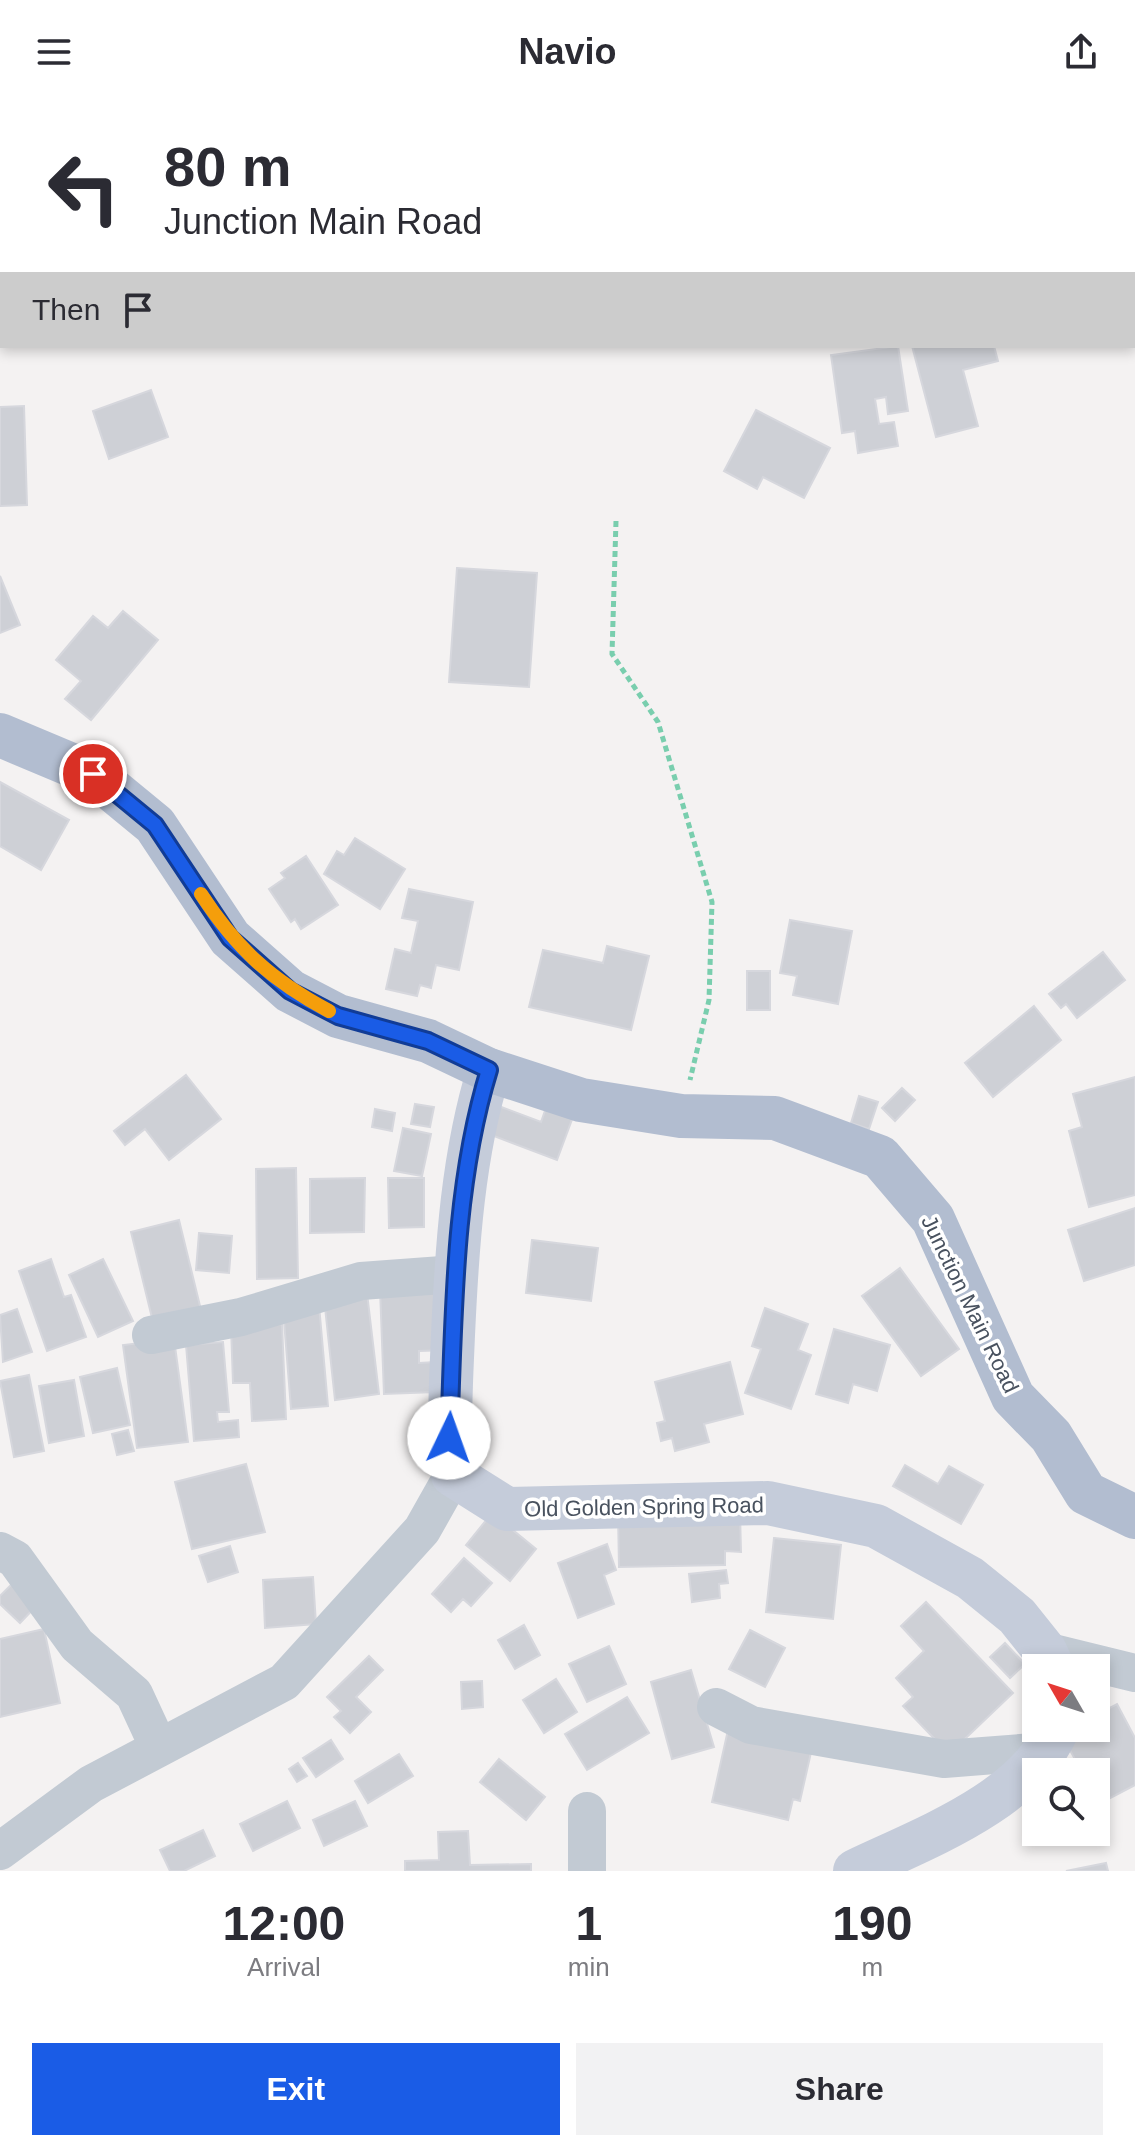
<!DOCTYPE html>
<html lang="en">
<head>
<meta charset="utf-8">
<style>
	:root { --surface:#fff; --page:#f2f2f3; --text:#2b2b33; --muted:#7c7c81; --accent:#1a5ce6 }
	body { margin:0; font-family:Arial,sans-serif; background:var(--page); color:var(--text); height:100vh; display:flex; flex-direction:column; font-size:30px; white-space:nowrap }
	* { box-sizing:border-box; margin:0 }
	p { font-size:26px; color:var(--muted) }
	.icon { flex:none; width:44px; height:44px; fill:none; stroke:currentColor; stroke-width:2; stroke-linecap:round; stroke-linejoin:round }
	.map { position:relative; height:1767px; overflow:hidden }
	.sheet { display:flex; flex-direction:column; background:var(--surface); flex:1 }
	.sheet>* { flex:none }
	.hud { position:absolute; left:0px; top:0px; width:1136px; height:244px; box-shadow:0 4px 12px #0003; background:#fff; color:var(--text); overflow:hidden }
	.needle { width:52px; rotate:309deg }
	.buttons { position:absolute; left:1022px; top:1550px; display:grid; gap:16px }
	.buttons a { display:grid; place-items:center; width:88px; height:88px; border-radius:0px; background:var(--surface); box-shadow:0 4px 12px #0003; font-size:40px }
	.pin { position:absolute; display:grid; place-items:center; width:68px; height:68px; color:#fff; margin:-34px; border:4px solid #fff; border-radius:50%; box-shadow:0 2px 8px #0007 }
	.me { position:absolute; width:88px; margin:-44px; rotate:3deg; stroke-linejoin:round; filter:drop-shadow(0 0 6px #0008) }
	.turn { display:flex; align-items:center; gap:28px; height:168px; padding:0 32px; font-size:36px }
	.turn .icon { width:104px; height:104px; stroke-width:2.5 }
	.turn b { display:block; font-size:56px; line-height:68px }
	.then { display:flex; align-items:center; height:76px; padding:0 32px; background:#0003; gap:16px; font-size:30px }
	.eta { display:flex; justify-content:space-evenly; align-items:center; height:136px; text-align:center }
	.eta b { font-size:48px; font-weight:800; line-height:56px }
	.button { display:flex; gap:16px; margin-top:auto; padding:16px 32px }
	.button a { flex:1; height:92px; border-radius:0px; background:var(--accent); color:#fff; font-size:32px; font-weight:800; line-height:92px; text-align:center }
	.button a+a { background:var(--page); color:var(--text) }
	header { display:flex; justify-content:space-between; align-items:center; height:104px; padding:0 32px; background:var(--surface); font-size:36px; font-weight:800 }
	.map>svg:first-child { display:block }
	.building { fill:#ced0d6; stroke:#d6d7dd; stroke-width:2 }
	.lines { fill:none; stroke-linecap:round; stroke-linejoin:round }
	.path { stroke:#79ceae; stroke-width:5; stroke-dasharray:6 4; stroke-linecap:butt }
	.minor { stroke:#c2cad3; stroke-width:38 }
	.secondary { stroke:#c5ccda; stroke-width:44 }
	.primary { stroke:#b2bdd0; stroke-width:44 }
	.route-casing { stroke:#113c96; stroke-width:20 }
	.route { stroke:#1a5ce6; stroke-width:14 }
	.slow { stroke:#f59e0b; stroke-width:14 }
	.labels { text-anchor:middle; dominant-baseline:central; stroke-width:7; stroke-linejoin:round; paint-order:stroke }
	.street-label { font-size:22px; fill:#49525f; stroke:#fff }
</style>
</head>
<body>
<header><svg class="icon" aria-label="menu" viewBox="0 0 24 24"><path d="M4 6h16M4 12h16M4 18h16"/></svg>Navio<svg class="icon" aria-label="share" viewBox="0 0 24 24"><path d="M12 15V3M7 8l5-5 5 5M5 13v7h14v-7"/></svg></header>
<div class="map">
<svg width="1135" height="1767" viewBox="0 0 1135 1767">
	<rect width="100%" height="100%" fill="#f4f2f2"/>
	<path class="building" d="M0,0H44L2,2V73Z
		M930,0H1015V2H930Z
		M898,242L908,307L888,310L886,293L875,295L879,320L894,318L898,342L858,349L855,327L842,329L831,251Z
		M912,242H994L998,257L963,266L978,322L936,333Z
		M151,286L168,333L109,355L93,307Z
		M24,302L27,401L0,402V303Z
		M756,306L830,344L804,394L763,373L757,385L724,367Z
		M457,464L537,469L529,583L449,578Z
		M0,472L20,521L0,529Z
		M123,507L158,536L91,616L65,595L81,577L56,556L93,512L108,524Z
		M0,678L69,716L41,766L0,742Z
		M355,734L405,765L380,805L324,770L337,747L344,751Z
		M306,752L338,801L301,825L295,815L291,818L269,785L285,774L281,769Z
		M409,785L473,798L459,866L436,861L431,884L420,881L417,892L386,885L395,845L411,849L418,817L402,814Z
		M790,816L852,827L838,900L793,891L797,872L780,869Z
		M607,842L649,852L631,926L529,903L543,846L603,859Z
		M1103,848L1125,876L1077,914L1066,900L1061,904L1049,890Z
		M747,867H770V906H747Z
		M1034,902L1061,936L993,993L965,959Z
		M186,971L221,1015L169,1056L145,1025L125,1041L114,1027Z
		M1135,973V1091L1089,1103L1069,1027L1082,1023L1073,990Z
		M902,984L915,996L895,1017L882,1004Z
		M859,992L878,998L869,1025L851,1019Z
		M415,1000L434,1003L430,1023L411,1020Z
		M496,1001L541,1018L547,1001L574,1010L557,1056L486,1029Z
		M375,1005L395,1009L392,1027L372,1023Z
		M403,1024L431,1030L422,1072L394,1067Z
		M296,1064L298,1174L257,1175L256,1065Z
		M365,1074L364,1128L310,1129V1075Z
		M388,1074H424V1123L389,1124Z
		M1135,1104V1161L1084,1177L1068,1126Z
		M179,1116L201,1206L153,1218L131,1128Z
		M199,1129L232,1132L229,1169L196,1166Z
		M532,1136L598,1144L591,1197L526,1189Z
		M51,1155L64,1193L71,1191L86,1233L47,1247L19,1167Z
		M103,1155L133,1217L98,1233L69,1171Z
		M900,1164L959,1245L921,1272L862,1192Z
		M446,1182L448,1246L419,1247V1259L435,1258L436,1288L384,1290L380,1185Z
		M367,1189L379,1290L335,1296L324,1194Z
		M319,1201L328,1302L291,1305L283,1204Z
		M765,1204L808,1220L798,1246L811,1251L791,1305L745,1289L761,1245L752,1242Z
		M17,1205L32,1248L3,1258L0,1211Z
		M282,1220L286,1315L252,1317L250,1279H233L231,1223Z
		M834,1225L890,1241L877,1287L853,1280L848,1299L816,1290Z
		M174,1235L188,1338L137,1344L123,1241Z
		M223,1238L229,1308H217L218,1318L238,1316L239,1333L194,1337L186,1241Z
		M730,1258L743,1310L704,1320L709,1338L675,1347L672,1334L661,1337L657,1319L665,1317L655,1278Z
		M117,1264L130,1321L93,1329L80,1273Z
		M29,1271L44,1347L14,1353L0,1277Z
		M74,1276L84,1332L49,1339L39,1282Z
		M128,1326L134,1347L117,1351L112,1330Z
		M246,1360L265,1428L192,1445L175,1378Z
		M905,1361L938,1380L949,1362L983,1381L961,1420L893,1382Z
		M740,1408L741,1448L725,1447V1461L619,1463L618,1410Z
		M492,1409L536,1445L510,1477L466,1441Z
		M774,1434L841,1441L833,1515L766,1508Z
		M607,1440L616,1466L604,1471L614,1500L578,1514L558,1459Z
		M230,1442L238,1468L208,1478L199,1452Z
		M464,1454L492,1479L471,1502L463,1495L451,1508L432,1490Z
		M726,1466L728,1479L719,1480L720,1494L692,1498L689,1470Z
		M313,1473L316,1520L265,1524L263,1476Z
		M18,1474L41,1497L20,1519L0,1500V1492Z
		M926,1498L1013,1589L949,1650L903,1602L913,1593L896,1574L924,1547L901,1522Z
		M524,1521L540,1551L515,1565L498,1536Z
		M44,1525L60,1599L0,1613V1535Z
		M750,1526L785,1544L765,1583L729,1565Z
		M1005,1539L1025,1560L1010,1574L990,1553Z
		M609,1542L626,1580L587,1598L569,1560Z
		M369,1552L383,1566L356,1593L371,1608L350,1629L334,1613L341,1607L327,1593Z
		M691,1566L714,1643L672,1655L651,1578Z
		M556,1575L577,1608L544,1629L523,1596Z
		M482,1577L483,1603L462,1605L461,1578Z
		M627,1593L649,1629L587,1666L565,1630Z
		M1117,1600L1135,1634V1681L1099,1700L1096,1668H1082L1061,1630L1073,1624H1096V1611Z
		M728,1626L812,1644L800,1697L793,1695L788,1716L712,1698Z
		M331,1636L343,1655L316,1673L303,1654Z
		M399,1650L413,1672L368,1699L355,1677Z
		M499,1655L545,1693L526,1716L480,1678Z
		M298,1659L307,1672L297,1678L289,1665Z
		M287,1697L300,1724L253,1747L240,1720Z
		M355,1697L367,1722L324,1742L313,1716Z
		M203,1726L215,1752L184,1767H170L160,1746Z
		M468,1727L470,1761L531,1760V1767H405V1757L439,1756L438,1728Z
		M1106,1759L1108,1767H1066Z"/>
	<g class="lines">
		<path class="path" d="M616,417L612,550L658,618L712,798L709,896L690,976"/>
		<path class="minor" d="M1134,47H1135
			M151,1231L241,1213L361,1177L456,1170
			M0,1447L15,1455L77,1541L134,1590L159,1644
			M1045,1547L1135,1569
			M716,1603L751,1621L944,1655L1046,1647
			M587,1707V1767
			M0,1747L91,1680L284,1578L422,1426L453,1371"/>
		<path class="secondary" d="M489,966C463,1050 457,1142 453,1231C451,1278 448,1324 453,1371L507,1405L768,1399L876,1422L970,1474L1017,1512L1045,1547L1053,1564
			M855,1767C924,1734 1025,1698 1058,1624"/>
		<path class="primary" d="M0,631L93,670L155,721L230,834L290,887L338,912L428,937L489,966L581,996L681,1012L775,1014L880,1053L933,1115L1013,1293L1051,1332L1086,1389L1135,1413"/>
	</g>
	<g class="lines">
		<defs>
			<path id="route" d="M93,670L155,721L230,834L290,887L338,912L428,937L489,966C453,1083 454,1212 449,1334"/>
		</defs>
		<use href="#route" class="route-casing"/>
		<use href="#route" class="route"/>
		<path class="slow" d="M201,790C237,845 271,876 329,907"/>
	</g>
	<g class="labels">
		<g class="street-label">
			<text transform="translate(970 1200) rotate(64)">Junction Main Road</text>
			<text transform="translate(644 1403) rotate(-1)">Old Golden Spring Road</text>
		</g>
	</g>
</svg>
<div class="buttons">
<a><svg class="needle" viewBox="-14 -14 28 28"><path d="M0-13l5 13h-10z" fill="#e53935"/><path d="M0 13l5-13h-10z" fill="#7c7c81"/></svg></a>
<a><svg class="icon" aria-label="search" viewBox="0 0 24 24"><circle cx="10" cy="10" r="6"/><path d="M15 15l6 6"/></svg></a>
</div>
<div class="pin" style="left:93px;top:670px;background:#d93025"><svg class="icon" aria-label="arrive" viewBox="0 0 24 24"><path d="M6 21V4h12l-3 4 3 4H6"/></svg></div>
<svg class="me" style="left:449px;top:1334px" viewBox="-20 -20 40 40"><circle r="19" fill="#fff"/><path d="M0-13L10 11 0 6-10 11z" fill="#1a5ce6"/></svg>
<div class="hud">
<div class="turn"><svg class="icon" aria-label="left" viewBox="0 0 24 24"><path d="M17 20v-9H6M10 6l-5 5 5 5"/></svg><div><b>80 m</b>Junction Main Road</div></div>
<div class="then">Then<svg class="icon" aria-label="arrive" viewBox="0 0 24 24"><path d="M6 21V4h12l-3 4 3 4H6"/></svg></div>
</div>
</div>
<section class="sheet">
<div class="eta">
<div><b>12:00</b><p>Arrival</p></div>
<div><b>1</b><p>min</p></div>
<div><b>190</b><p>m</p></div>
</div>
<div class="button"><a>Exit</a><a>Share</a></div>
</section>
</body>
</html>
